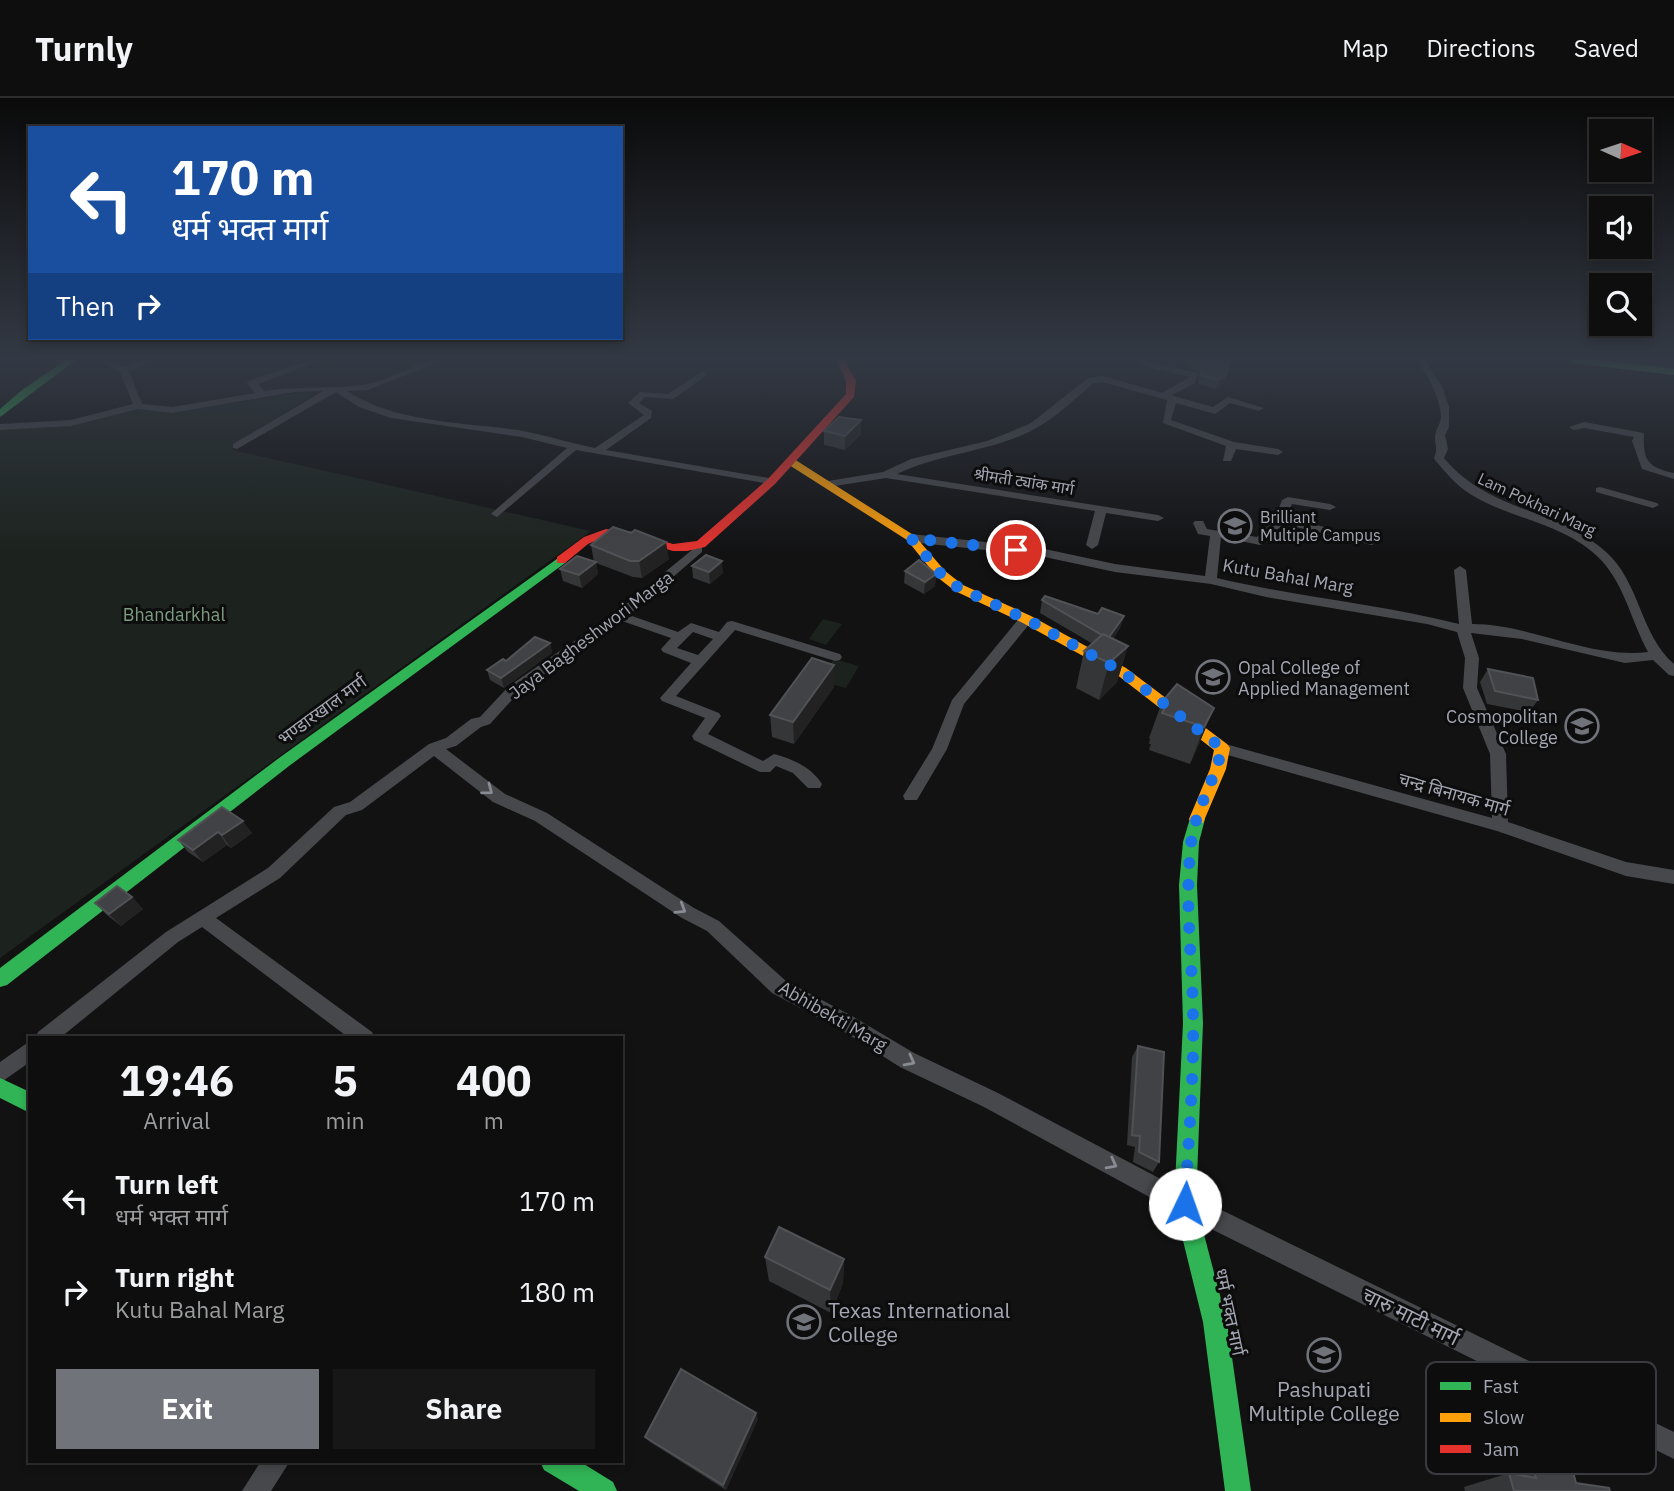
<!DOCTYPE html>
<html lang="en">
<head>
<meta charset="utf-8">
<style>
	:root { --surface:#0e0e0e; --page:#171717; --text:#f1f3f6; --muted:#9b9c9e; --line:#2e2e2e; --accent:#71737b }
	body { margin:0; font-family:"IBM Plex Sans","Noto Sans Devanagari",sans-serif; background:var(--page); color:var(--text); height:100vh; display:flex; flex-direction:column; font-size:26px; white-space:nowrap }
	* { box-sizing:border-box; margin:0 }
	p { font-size:23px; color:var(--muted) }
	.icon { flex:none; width:38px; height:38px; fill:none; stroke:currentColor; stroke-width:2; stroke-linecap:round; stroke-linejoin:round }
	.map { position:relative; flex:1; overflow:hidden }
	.details { position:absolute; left:28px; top:938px; width:595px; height:427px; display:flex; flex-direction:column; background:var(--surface); border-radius:0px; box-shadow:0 4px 10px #0003,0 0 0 2px var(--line) }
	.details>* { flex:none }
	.hud { position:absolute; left:28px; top:28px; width:595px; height:214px; border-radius:0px; box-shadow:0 4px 10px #0003,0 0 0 2px var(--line); background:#1a4fa0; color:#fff; overflow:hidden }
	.needle { width:46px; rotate:93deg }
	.controls { position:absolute; left:1589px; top:21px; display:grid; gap:14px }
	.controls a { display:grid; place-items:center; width:63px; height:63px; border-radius:0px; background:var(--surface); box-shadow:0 4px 10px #0003,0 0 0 2px var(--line); font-size:35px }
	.pin { position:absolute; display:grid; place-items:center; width:60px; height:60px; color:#fff; margin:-30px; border:4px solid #fff; border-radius:50%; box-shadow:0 2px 7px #0007 }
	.me { position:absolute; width:77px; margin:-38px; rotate:3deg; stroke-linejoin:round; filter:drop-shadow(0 0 5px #0008) }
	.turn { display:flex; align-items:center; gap:24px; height:147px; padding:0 28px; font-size:32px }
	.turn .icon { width:91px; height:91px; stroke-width:2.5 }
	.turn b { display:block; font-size:49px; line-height:60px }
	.then { display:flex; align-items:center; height:66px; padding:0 28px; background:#0003; gap:14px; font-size:26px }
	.eta { display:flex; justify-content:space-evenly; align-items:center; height:119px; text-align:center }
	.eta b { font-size:42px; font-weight:700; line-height:49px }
	.button { display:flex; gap:14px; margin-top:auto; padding:14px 28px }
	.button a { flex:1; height:80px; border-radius:0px; background:var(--accent); color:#fff; font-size:28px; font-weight:700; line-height:80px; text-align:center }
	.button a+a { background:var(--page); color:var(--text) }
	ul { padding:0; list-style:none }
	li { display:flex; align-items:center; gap:21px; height:91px; padding:0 28px }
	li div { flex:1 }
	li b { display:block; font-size:26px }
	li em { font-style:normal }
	header { display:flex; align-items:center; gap:42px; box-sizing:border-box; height:98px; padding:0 35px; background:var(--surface); border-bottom:2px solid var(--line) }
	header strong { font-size:33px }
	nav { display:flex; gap:38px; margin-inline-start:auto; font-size:24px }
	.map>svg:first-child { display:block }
	.green { fill:#1c231e }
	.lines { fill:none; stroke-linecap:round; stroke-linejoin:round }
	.river { fill:#2a3037; fill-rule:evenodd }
	.street { fill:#47484b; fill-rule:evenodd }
	.fast { fill:#30b455; fill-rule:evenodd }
	.slow { fill:#ff9f0a; fill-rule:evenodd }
	.jam { fill:#e5322d; fill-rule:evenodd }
	.wall { fill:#353637 }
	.shaded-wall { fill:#222223 }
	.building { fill:#414245; stroke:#515256; stroke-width:2 }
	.oneway { stroke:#888a94 }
	.route { stroke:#1a73e8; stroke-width:12; stroke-dasharray:0 21.6 }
	.labels { text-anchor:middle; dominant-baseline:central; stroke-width:6; stroke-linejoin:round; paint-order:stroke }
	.far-street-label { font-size:16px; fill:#a4a7b3; stroke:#0d0d0e }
	.far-poi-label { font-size:16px; fill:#a4a7b3; stroke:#0d0d0e; text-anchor:start }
	.street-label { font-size:18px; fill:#a4a7b3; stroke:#0d0d0e }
	.park-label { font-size:18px; fill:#7c9d80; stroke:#0d0d0e }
	.poi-label { font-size:18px; fill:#a4a7b3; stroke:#0d0d0e; text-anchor:start }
	.near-poi-label { font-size:21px; fill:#a4a7b3; stroke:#0d0d0e; text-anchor:start }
	.near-street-label { font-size:21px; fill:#a4a7b3; stroke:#0d0d0e }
	.key { fill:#0d0d0e; stroke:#3a3b40; stroke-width:2 }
	.key-label { font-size:19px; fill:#a4a7b3 }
</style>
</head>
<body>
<header>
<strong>Turnly</strong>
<nav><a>Map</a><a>Directions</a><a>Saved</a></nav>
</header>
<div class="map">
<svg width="1674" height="1393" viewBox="0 0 1674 1393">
	<rect width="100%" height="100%" fill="#121213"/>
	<path class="green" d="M306,294L312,297L236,345L233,352L591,433L0,860V332L67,328L137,309L172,314Z
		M823,521L842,526L826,547L809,541Z
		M834,561L859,568L846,590L818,583Z"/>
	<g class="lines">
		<path class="river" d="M1616,262H1674V274L1626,268Z"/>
		<path class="street" d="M99,262H110L124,269L144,262H156L129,273L142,306L172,309L255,295L247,285L249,283L310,262H322L258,286L264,293C297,288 329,291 362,287C390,284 415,262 444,262L368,292L347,293C396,325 461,324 518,332C545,337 570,345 595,350L644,317L628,305L640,294L668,296L703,273L706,274V278L673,301L645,299L639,305L652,313L651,320L606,352L769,380L774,383L769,386L576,352L497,419L491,416L493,414L567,350L522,339L391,320L359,309L336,294L237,351L233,350V346L323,293L294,294L172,315L138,311L71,328L0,332V326L71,322L133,306L120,274Z
			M1139,262H1148L1152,265L1198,275L1195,285L1172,297L1177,299L1213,309L1228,299L1264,310L1259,313L1230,305L1215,316L1176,305L1171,322L1234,344L1278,351L1283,354L1278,357L1236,351L1231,363H1223L1226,348L1163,325L1167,302L1103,284L1094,285C1076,299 1058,318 1038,329C995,354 942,354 897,376L1158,417L1164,420L1158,423L1106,415L1098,447L1092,451L1086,447L1095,413L886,380L828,389L823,386L828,383L883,374L911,361L987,343L1010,334L1031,325L1088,280L1103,278L1162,295L1190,279L1146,269Z
			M1417,262H1425L1442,288L1449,309V329L1445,337L1448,351L1444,360C1490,415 1555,409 1605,453C1640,483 1640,537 1674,566V578L1669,577L1653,562L1625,565L1522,541L1471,535L1479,560L1477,590L1506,656L1508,724L1626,764L1674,772V786L1626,778L1497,733L1217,654L1214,650L1222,645L1492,720L1490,656L1463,590L1465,560L1457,534L1427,526L1266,499L1211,486L1115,474L1040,458L911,444L905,440L911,436L1040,450L1115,466L1205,478L1210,438L1198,436L1193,425L1195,423H1203L1207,431L1257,439L1275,421L1282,402L1288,399L1330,406L1336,409L1330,412L1292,406L1286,420L1376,441L1378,443L1372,447L1283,426L1264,445L1260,447L1221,439L1217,480C1297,499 1379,506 1459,526L1454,472L1460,468L1466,472L1472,526C1531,526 1589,561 1648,554C1631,523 1624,484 1598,459C1563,425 1510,421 1470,396C1456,387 1446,375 1435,362L1434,360C1438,351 1435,348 1435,339C1435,332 1441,326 1441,318C1440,297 1427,278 1417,262Z
			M1584,324L1644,335C1643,361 1646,369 1674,375V381L1642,371L1632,343L1634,339L1584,330L1574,332L1569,329Z
			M1600,389L1657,405L1659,407L1653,410L1596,394V390Z
			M698,447L702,448V454L629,517L678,534L691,525L719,534L727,524L732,523L840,556L842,559L840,562L835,563L735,532L676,598L719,615L721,618L708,636L763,663L774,656C793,661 811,669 822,686L820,690H808L793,675L776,668L770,674H760L694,642L692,638L705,620L662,603L660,600L691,565L663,554L661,551L671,540L622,523L519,594L490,626L481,629L456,648L446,651L505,696L547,715L694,810L719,823L786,883L852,918L914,955L998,995L1193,1098L1674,1334V1361L1177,1114L984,1009L900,969L838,930L772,895L707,833L682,820L535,723L493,704L434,658L362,712L346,717L280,780L216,820L372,934L375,940H349L202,829L178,844L60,940H35L38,934L166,834L268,770L334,709L350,704L429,646L446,640L471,621L480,619L509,588L615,515ZM693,534L713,541L698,557L677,550Z
			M1026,517L1031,518V524L964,606L947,651L917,702H905L903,698L932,651L952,602L1021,518Z
			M30,943V964L0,985V964Z
			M261,1363H290L271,1393H242Z"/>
		<path class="fast" d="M66,262H76L0,319V311L22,292Z
			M1569,262H1595L1674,271V277L1573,265Z
			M561,458L567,462L565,465L289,668L7,887L0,889V870L279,660Z
			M1197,715L1203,717L1205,721L1199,744L1197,787L1203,925L1196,1106L1227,1224L1251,1393H1225L1203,1224L1174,1106L1183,925L1179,787L1183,744L1191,717Z
			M0,980L30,994V1015L0,1000Z
			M540,1363H579L613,1384L617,1393H579L544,1372Z"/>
		<path class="slow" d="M786,361H794L915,438L945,473L963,487L1031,518L1126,570L1227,646L1230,650L1226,671L1203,725H1191L1189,721L1210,671L1214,652L1116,576L1021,524L955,493L937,479L907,442L786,365Z"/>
		<path class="jam" d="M837,262H845L856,283L854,299L775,386L705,449L687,453H673L630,441L606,438L588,446L565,465H557V459L584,439L606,431L633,434L673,446L697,443L767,382L846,296V283Z"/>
	</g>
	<path class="wall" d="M1192,262H1230L1224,285L1216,291L1198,286L1200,274L1190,271Z
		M824,333L861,336L845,352L824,347Z
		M591,447L669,461L642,480L633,479L596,465L598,476L582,490L563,483L560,471L594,464Z
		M692,468L723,475L710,486L693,480Z
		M905,473L936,476L935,488L924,496L904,485Z
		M1042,502L1098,516L1124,518L1120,530L1113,541L1128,548L1117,584L1099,602L1076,590L1084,553L1093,546L1040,515Z
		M550,545L552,555L504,590L490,582L487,572L506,563Z
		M1488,571L1538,602L1529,614L1487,606L1480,584Z
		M834,589L794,646L772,639L770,617Z
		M1162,604L1214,610L1199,646L1190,666L1149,652L1151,646H1149L1150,641L1149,640Z
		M222,709L252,735L231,750L227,747L203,764L188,754L178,742Z
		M132,799L143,811L121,828L107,817L95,805Z
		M1138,948L1159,1064L1153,1074L1133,1064L1135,1049L1127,1047L1132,959Z
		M765,1159L844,1161L843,1185L831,1215L769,1183Z
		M758,1321L726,1392L650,1344L645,1339Z
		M1532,1368L1576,1385L1610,1393H1465L1464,1389Z"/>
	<path class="shaded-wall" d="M1226,277L1224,285L1216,291L1218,282Z
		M861,322V336L845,352V338Z
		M666,444L669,461L642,480L639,463Z
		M722,463L723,475L710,486L709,474Z
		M596,464L598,476L582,490L579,477Z
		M936,476L935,488L924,496L925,484Z
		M1124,518L1120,530L1105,552L1108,540Z
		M550,545L552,555L504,590L501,580Z
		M1128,548L1117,584L1099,602L1109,565Z
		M834,567V589L794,646L793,624Z
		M1214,610L1199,646L1190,666L1204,629Z
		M243,723L252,735L231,750L222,737Z
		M218,734L227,747L203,764L193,752Z
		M132,799L143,811L121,828L109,816Z
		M844,1161L843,1185L831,1215L830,1192Z
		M756,1315L758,1321L726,1392L723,1387Z"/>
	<path class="building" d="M1192,262H1230L1226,277L1218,282L1200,277L1203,265Z
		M839,319L861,322L845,338L824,333Z
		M613,429L631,435L635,432L666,444L639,463H630L591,447Z
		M706,457L722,463L709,474L692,468Z
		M577,458L596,464L579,477L560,471Z
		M919,462L936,476L925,484L905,473Z
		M1045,498L1098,516L1102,510L1124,518L1109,539L1103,536L1102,537L1042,502Z
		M1103,536L1128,548L1109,565L1084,553Z
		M535,539L550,545L501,580L487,572L503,561L506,563Z
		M812,560L834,567L793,624L770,617Z
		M1488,571L1533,580L1538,602L1495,593Z
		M1177,586L1214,610L1204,629L1162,615L1165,610L1161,609L1164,605L1162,604Z
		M222,709L243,723L222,737L218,734L193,752L178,742Z
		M117,788L132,799L109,816L95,805Z
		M1138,948L1164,954L1159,1064L1139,1054L1140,1038L1132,1037Z
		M779,1129L844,1161L830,1192L765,1159Z
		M681,1271L756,1315L723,1387L645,1339Z
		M1532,1368L1573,1374L1576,1385L1609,1390L1610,1393H1514L1509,1375L1536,1380Z"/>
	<defs><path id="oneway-chevron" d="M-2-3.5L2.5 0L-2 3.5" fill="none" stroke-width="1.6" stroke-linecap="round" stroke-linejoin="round" transform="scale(1.75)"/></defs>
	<g class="oneway">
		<use href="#oneway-chevron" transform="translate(488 692) rotate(37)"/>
		<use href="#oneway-chevron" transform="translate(681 811) rotate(32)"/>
		<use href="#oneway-chevron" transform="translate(910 963) rotate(28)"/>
		<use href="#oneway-chevron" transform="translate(1112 1066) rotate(28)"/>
	</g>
	<linearGradient id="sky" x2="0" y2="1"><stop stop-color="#0a0a0a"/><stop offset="0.57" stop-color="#333944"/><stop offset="1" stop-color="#333944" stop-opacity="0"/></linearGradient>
	<rect width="1674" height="457" fill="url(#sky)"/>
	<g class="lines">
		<path class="route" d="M1016,452L911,440L941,476L959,490L1026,521L1121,573L1222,650C1215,683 1195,711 1191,746C1184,805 1193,864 1193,923C1194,984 1188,1045 1185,1106"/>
	</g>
	<defs>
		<symbol id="university-ring" viewBox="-11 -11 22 22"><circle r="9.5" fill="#0d0d0e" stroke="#71737b" stroke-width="1.5"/><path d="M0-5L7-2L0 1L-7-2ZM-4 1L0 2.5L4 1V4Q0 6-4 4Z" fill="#71737b"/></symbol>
	</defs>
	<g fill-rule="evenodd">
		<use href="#university-ring" x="1216" y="409" width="38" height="38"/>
		<use href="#university-ring" x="1194" y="560" width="38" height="38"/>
		<use href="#university-ring" x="1563" y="609" width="38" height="38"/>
		<use href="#university-ring" x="785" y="1205" width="38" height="38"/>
		<use href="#university-ring" x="1305" y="1238" width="38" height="38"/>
	</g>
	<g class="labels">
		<g class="far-street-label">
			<text transform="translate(1024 383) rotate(9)">श्रीमती ट्यांक मार्ग</text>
			<text transform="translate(1537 406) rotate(25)">Lam Pokhari Marg</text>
		</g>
		<g class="far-poi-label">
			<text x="1260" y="419">Brilliant<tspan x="1260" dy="18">Multiple Campus</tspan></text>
		</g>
		<g class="street-label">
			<text transform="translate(1288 478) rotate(10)">Kutu Bahal Marg</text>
			<text transform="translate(591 537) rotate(-37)">Jaya Bagheshwori Marga</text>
			<text transform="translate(322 612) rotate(-36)">भण्डारखाल मार्ग</text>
			<text transform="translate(1454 696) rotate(16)">चन्द्र बिनायक मार्ग</text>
			<text transform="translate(833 918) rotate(30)">Abhibekti Marg</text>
			<text transform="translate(1230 1214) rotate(78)">धर्म भक्त मार्ग</text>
		</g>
		<g class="park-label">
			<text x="174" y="516">Bhandarkhal</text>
		</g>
		<g class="poi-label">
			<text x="1238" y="569">Opal College of<tspan x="1238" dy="21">Applied Management</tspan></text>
			<text x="1558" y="618" text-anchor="end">Cosmopolitan<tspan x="1558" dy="21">College</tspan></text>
		</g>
		<g class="near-poi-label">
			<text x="828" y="1212">Texas International<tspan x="828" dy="24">College</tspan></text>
			<text x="1324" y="1291" text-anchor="middle">Pashupati<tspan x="1324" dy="24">Multiple College</tspan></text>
		</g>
		<g class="near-street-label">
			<text transform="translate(1411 1218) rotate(26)">चारु माटी मार्ग</text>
		</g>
	</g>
	<rect x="1426" y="1264" width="230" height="112" rx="10" class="key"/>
	<rect x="1440" y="1284" width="31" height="8" fill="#30b455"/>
	<rect x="1440" y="1315" width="31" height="9" fill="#ff9f0a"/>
	<rect x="1440" y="1347" width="31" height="8" fill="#e5322d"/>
	<g class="key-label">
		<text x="1483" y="1295">Fast</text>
		<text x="1483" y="1326">Slow</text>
		<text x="1483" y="1358">Jam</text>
	</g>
</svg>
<div class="controls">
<a><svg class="needle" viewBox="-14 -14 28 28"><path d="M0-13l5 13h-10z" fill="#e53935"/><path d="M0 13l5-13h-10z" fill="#9b9c9e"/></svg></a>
<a><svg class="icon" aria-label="sound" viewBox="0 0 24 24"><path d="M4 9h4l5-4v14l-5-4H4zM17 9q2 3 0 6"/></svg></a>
<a><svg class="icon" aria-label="search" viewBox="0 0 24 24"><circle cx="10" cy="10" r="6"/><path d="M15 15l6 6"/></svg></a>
</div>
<div class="pin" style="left:1016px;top:452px;background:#d93025"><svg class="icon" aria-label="arrive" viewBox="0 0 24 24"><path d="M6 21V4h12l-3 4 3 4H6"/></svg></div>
<svg class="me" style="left:1185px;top:1106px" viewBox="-20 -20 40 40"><circle r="19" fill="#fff"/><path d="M0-13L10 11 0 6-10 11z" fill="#1a73e8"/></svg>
<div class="hud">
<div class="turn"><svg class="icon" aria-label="left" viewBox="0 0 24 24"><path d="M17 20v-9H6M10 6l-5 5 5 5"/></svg><div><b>170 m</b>धर्म भक्त मार्ग</div></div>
<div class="then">Then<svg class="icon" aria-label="right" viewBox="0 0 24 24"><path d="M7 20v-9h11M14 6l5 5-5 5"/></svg></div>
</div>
<section class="details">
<div class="eta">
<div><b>19:46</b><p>Arrival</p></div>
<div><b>5</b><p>min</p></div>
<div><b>400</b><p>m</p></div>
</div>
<ul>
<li><svg class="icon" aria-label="left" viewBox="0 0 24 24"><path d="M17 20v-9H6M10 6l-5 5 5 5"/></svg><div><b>Turn left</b><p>धर्म भक्त मार्ग</p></div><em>170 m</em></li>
<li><svg class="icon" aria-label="right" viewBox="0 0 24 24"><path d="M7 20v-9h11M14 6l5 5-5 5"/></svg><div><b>Turn right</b><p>Kutu Bahal Marg</p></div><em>180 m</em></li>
</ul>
<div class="button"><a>Exit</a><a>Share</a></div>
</section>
</div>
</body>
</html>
